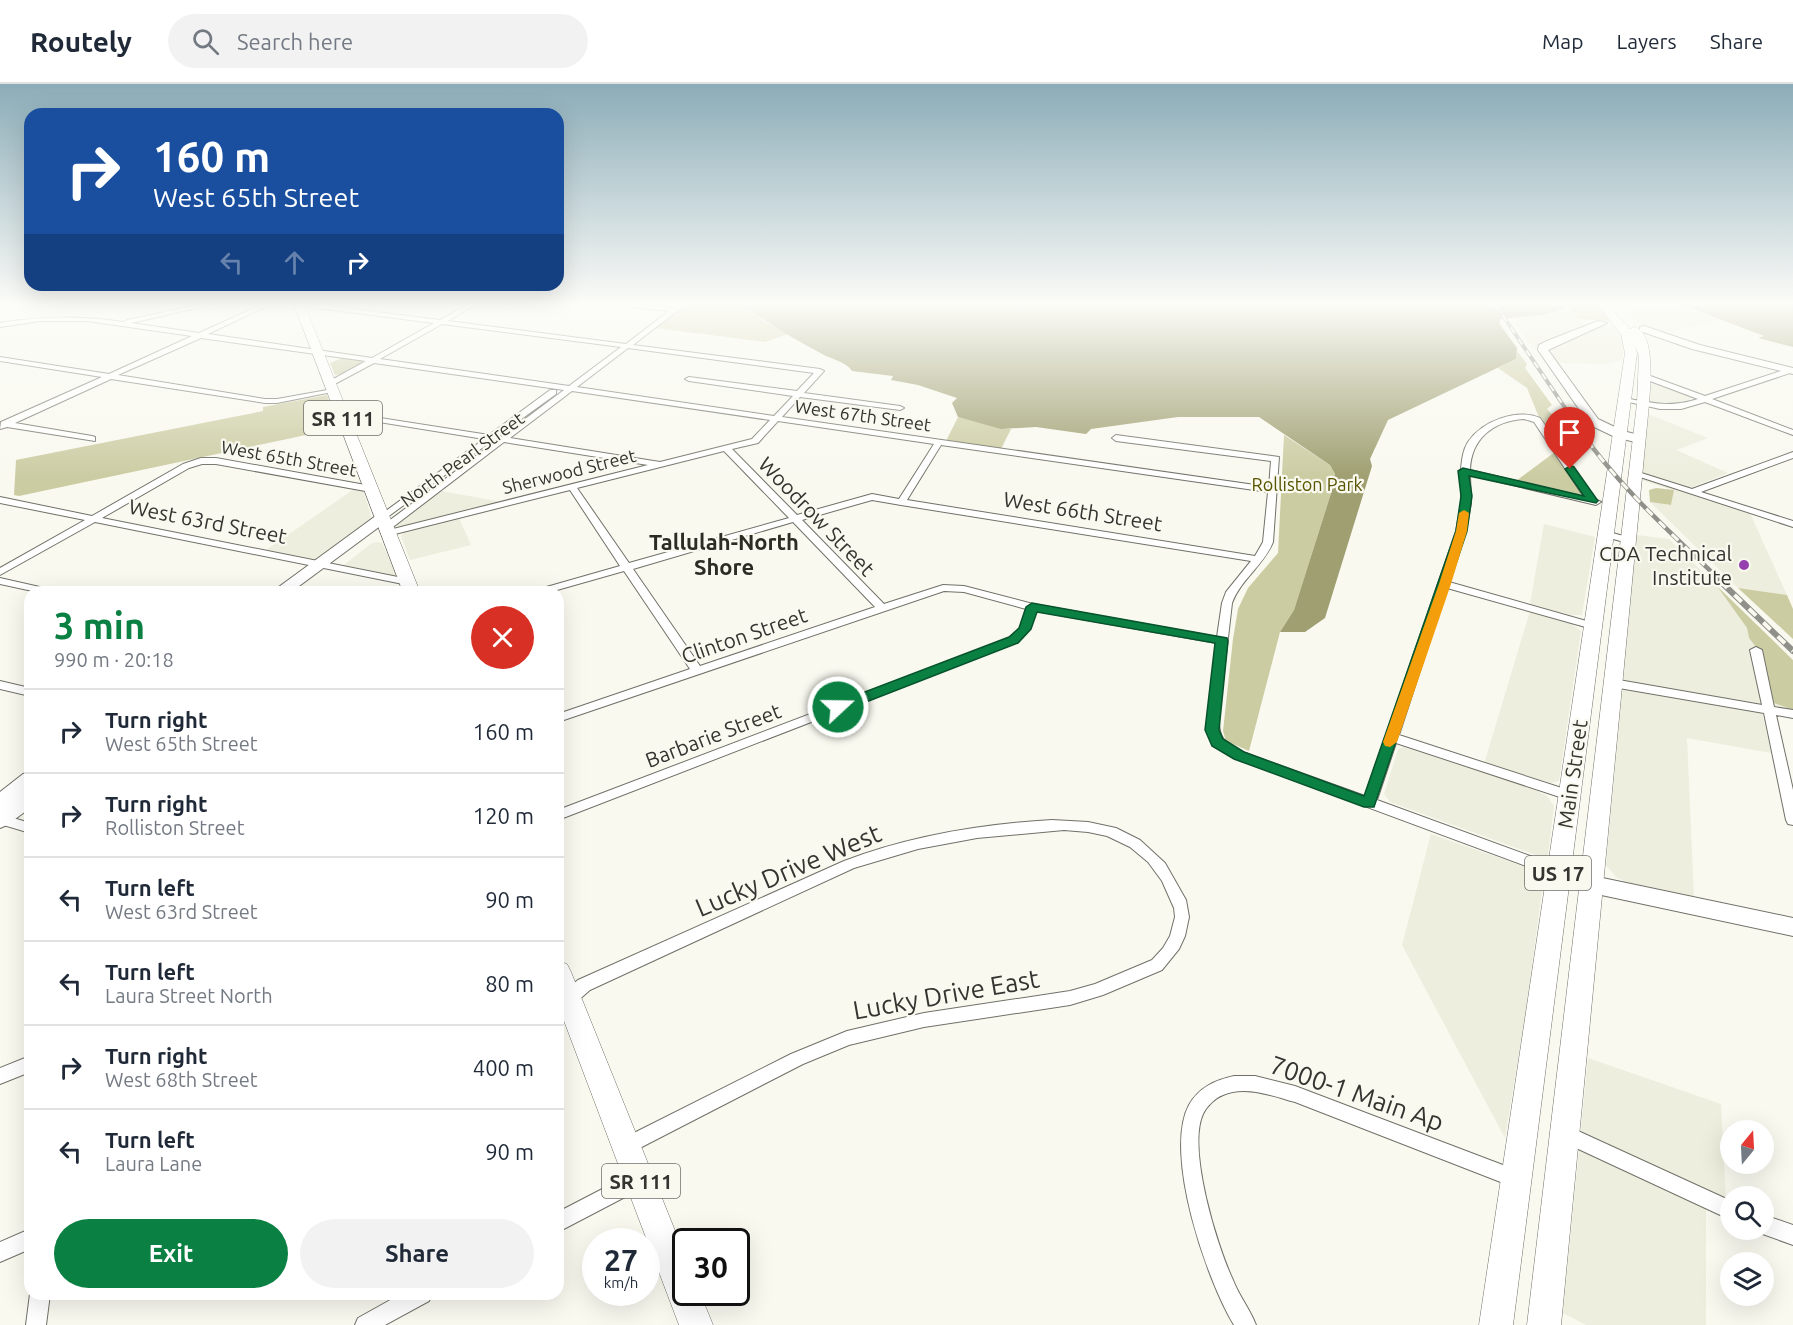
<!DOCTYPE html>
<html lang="en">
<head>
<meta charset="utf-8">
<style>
	:root { --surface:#fff; --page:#f2f2f3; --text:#1f2937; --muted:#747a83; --line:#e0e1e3; --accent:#0b8043 }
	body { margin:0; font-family:Ubuntu,sans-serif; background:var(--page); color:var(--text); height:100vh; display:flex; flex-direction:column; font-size:22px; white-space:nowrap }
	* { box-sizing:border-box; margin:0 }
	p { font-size:20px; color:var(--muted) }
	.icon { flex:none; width:33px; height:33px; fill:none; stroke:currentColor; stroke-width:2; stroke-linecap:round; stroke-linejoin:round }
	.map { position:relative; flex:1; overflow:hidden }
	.side { position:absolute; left:24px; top:502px; width:540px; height:714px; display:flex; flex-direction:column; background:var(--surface); border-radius:18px; box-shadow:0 6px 24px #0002 }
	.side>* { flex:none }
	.hud { position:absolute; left:24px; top:24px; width:540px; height:183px; border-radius:18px; box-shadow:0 6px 24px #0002; background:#1a4fa0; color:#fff; overflow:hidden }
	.needle { width:39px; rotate:18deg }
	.fabs { position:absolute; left:1720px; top:1036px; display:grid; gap:12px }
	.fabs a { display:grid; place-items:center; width:54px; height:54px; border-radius:50%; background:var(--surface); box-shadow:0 6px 24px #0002; font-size:30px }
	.speed { position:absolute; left:582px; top:1144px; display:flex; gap:12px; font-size:30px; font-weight:700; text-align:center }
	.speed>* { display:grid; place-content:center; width:78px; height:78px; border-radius:50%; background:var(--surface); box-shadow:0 6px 24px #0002; line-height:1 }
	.speed small { font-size:15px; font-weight:400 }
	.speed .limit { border:3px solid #111; border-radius:9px; background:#fff; color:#111 }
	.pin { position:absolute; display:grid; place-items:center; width:51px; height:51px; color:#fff; margin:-62px -26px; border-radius:50% 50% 50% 0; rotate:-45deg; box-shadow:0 0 6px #0007 }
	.pin .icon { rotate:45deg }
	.me { position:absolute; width:66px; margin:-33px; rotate:69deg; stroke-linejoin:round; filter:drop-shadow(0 0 4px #0008) }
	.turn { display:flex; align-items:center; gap:21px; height:126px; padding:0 30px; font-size:27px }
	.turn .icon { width:78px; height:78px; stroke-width:2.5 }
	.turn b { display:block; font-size:42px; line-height:51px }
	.lanes { display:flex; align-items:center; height:57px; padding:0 30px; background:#0003; justify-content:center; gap:30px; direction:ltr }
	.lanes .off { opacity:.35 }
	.round { display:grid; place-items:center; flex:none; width:63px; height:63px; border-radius:32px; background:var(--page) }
	.headline { display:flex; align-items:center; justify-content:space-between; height:102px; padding:0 30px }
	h1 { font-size:36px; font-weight:700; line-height:45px; color:var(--accent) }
	.button { display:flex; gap:12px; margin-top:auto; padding:12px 30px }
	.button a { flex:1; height:69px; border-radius:36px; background:var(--accent); color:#fff; font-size:24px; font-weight:700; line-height:69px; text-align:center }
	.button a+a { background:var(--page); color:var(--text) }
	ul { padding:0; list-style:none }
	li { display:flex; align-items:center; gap:18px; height:84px; padding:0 30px; border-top:2px solid var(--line) }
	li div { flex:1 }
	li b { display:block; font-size:22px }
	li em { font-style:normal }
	header { display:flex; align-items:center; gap:36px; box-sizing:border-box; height:84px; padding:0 30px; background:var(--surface); border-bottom:2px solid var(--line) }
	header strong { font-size:28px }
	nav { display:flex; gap:33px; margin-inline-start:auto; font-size:21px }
	.search { width:420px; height:54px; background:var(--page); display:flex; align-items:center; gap:15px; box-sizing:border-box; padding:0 21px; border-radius:33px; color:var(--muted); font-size:22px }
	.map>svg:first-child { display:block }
	.built { fill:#edeedd }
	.green { fill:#cccca3 }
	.water { fill:#9f9f71 }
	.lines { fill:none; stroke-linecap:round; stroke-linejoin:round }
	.street-casing { stroke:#717169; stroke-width:2 }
	.secondary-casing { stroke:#717169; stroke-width:2 }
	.primary-casing { stroke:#717169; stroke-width:1 }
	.street { fill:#fff; fill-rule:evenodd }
	.secondary { fill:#fff; fill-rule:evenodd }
	.primary { fill:#fff; fill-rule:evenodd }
	.rail-far2-casing { stroke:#90908a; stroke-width:4 }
	.rail-far1-casing { stroke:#90908a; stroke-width:4.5 }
	.rail-casing { stroke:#90908a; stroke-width:6 }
	.rail-far2 { stroke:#f9f9f0; stroke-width:2; stroke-dasharray:7; stroke-linecap:butt }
	.rail-far1 { stroke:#f9f9f0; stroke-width:3; stroke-dasharray:9; stroke-linecap:butt }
	.rail { stroke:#f9f9f0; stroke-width:4; stroke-dasharray:10; stroke-linecap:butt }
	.route { fill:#0b8043; stroke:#07532c; stroke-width:1.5 }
	.slow { fill:#f59e0b }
	.poi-dot { fill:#9540ae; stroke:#f9f9f0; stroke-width:2 }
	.labels { text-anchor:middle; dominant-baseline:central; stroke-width:4.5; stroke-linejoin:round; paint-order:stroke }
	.far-street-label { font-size:18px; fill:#343430; stroke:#f9f9f0 }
	.far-park-label { font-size:18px; fill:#575400; stroke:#f9f9f0 }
	.shield { fill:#f9f9f0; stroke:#6f6f6a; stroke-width:1.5 }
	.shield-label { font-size:20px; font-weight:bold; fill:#343430 }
	.street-label { font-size:21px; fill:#343430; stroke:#f9f9f0 }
	.poi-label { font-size:21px; fill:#343430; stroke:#f9f9f0; text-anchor:end }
	.neighbourhood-label { font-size:22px; font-weight:bold; fill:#2c2c25; stroke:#f9f9f0 }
	.near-street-label { font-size:26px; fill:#343430; stroke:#f9f9f0 }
</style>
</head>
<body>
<header>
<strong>Routely</strong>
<div class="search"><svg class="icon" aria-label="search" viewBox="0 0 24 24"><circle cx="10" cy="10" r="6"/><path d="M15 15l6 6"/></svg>Search here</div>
<nav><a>Map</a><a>Layers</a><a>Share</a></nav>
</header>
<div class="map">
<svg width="1793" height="1241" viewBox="0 0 1793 1241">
	<rect width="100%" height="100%" fill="#f9f9f0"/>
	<path class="built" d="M1620,220H1680L1719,236L1668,248L1642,242Z
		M1566,221L1586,243L1542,260L1537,265L1533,264L1515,239L1517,234L1564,225Z
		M1615,241L1624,254L1622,276L1607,280L1559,279L1555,278L1546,264L1600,242Z
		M1651,297L1671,304L1694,314L1677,320H1649Z
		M1648,330L1708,354L1676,366L1728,389L1690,404L1691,410L1750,429L1787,511L1738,504L1650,418L1671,421L1673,406L1641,396Z
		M354,405L363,406L372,435L317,477L266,466Z
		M441,407L502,418L405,443L395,442Z
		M459,434L471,461L410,476L401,452L404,449Z
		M1544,440L1595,453L1582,531H1570L1530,520Z
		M1637,451L1669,455L1717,502L1747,544L1749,554L1762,571L1779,622L1786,625L1785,632L1762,628L1771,669L1687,654L1694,815L1627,799L1616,793L1606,781Z
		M378,458L382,459L401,500L336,487L372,459Z
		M1530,527L1572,540L1581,547L1559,697L1551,699L1484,680Z
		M1403,663L1528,702L1547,712L1554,722L1548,771L1541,773L1390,718L1384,710L1398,665Z
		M1431,750L1525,783L1532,787L1543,799L1525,932L1505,1054L1402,861Z
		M1588,974L1721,1020L1726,1118L1706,1109V1241H1586L1563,1229Z"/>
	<path class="green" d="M688,220H742L762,236L788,250L765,258L656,244Z
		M1596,220L1613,237L1579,235L1566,221Z
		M1517,267L1527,280L1525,284L1552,321L1547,325L1567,347L1565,350L1550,348L1538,331L1527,304L1498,284L1516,275Z
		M342,274L361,277L363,278L343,290L335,291L330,279Z
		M327,311L339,344L19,412L14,411L16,376L263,327V323Z
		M958,333L1001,344L1011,345L1001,365L946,357Z
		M1284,351L1330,381L1335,390L1333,403L1294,526L1280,548L1249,667L1226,657L1223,647L1233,555L1238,525L1248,504L1278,469Z
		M1555,368L1583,408L1580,411L1516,397Z
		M1656,404L1674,406L1671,421L1650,418L1649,406Z
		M1717,502L1793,576V626L1774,619L1762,571L1749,554L1747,544Z
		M1738,504L1787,511L1793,525V555Z"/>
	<path class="water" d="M742,220H1582L1566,221L1564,225L1541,231L1500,235L1499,239L1517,264L1516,275L1388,336L1370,375L1372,382L1325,534L1305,548H1280L1294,526L1333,403L1335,390L1330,381L1259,333H1178L1091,345L1086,350L1036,343L1001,345L958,333L952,319L957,314L918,301L891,296L893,292L852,287C848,279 832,275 824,271C795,256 767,239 742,220Z
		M1680,220H1793V263L1758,254L1764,252Z"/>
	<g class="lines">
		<defs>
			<path id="street" d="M203,220H214L131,239L199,249L263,220H271L208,250L372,274L434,239L301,222L298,220H314L440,236L469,220H476L448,237L626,260L669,227L625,222L622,220L674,224L679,220H686L633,261L820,285L824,287L804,309L900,322L904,324L900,326L800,313L782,333L1269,403L1271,377L1116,357L1112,354L1116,351L1279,373L1273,458C1264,481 1241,495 1232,519L1219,632C1218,655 1224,658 1243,668L1365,712L1456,447L1461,419V389L1459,387L1461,385C1462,375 1463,366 1468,358C1482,337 1517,324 1540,334L1595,415L1601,418L1596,421L1470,391L1471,419L1466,447L1449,498L1597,540L1598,542L1593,545L1589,544L1447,504L1399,651L1574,708L1576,711L1574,714L1569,716L1396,659L1377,716L1563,784L1565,788L1563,792L1558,794L1553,792L1235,674C1219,666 1208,659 1207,640L1216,559L1036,527L1030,545L1018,558L558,736V726L1010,554L1020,544L1026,525L964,508L944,507L558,638V630L690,585L624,487L550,508H535L536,506L620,482L570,406L387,452L384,451L382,449L384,447L380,444L382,442L496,357L493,356L382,437L379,436V432L484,355L342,332L338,330L342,328L489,351L550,306H556V310L498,352L501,353L564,306L374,279L331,302H328V298L366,277L201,254L118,291L265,315H277L333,305L337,307L277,319H265L111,295L15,339L92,352L95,353V357L7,343L0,345L1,338L102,293L0,277V273L109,290L192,252L87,237H40L0,243V239C44,232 80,232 124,238L127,236ZM442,240L621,263L569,302L380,275ZM628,264L814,289L797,307L689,293L685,295L689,297L793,312L774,332L577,303ZM572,307L770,336L752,355L660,378L510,354ZM1524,335L1534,338L1584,413L1470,386C1471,355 1493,337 1524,335ZM778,337L934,360L899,415L872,410L797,431L732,365L758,359ZM504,358L648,381L389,446ZM941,361L1268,408L1263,458L1255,472L907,416ZM724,367L789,434L629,479L577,404ZM872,416L901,421L1251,477L1226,508L1222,519L1217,553L1033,520L964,502L943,501L884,520L802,436ZM793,438L875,523L700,582L633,485Z
				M1787,285H1793V288L1712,315L1793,346V351L1705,318L1681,325H1660L1620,316L1624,314C1652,319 1670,324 1698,315L1642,294L1641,292L1645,290L1705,312Z
				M1793,368V374L1701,408L1793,437V443L1631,390L1635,387L1692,405Z
				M201,374H216L371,402L376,405L371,408L216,380H202L189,384L102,434L408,495L413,498L408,501L95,438L0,491V484L85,436L0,419V413L92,432L183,380Z
				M1605,447L1631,454L1633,456L1628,459L1602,452V448Z
				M0,494L53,506L54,508H37L0,500Z
				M1756,563L1762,566L1774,623L1793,626V634L1776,631L1793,706V741L1788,740L1786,736L1764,629L1613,603L1607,599L1613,595L1762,621L1750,566Z
				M0,597L30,604V612L0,605Z
				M0,730L30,739V749L0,740Z
				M1052,736L1088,738L1116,744L1140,756L1165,779L1186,816L1189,833L1185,852L1179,865L1162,886L1103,911L1070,921L924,943L849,961L803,980L632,1068L626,1071L620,1068L617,1062L620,1056L791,970L847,947L924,929L1070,907L1095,900L1152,876L1163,864L1170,852L1175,833L1174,824L1162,797L1148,778L1130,763L1107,752L1088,748L1064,746L977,754L918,765L854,784L590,906L574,920L558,927V912L578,896L844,777C910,752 981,740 1052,736Z
				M30,972V988L0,1000V984Z
				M1234,992H1255L1295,1002L1516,1086L1523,1088L1525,1095L1523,1102L1516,1104L1295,1018C1273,1012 1245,1001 1223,1011C1215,1014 1207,1022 1203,1030C1187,1065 1217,1162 1233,1196C1239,1212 1250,1225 1256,1241H1234C1207,1197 1163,1069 1189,1021C1199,1003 1216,996 1234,992Z
				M1565,1041L1731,1117V1136L1559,1056L1556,1050L1559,1044Z
				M639,1086L646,1088L648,1095L646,1102L558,1148V1128Z
				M1764,1131L1793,1141V1161L1757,1148V1146H1764Z
				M30,1145V1165L0,1178V1158Z
				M30,1210H50L46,1241H26Z
				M401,1210H432L429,1217L385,1241H355L358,1234Z"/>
			<path id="secondary" d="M1598,237L1607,239L1548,266L1598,335L1623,347L1643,352L1645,355L1643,358L1639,359L1615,353L1590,341L1538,266L1539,261L1547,257Z
				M1644,242L1700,261L1793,284V290L1692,265L1640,247V243Z
				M382,430L387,431L389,434L387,437L291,508H274L276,505L377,431Z
				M30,688V705L27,708L30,707V724L7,741L0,744V708L23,690Z
				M1558,780L1593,792L1793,834V852L1592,809L1550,794L1547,788L1550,782Z"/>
			<path id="primary" d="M294,220H304L420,508H403Z
				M1597,220H1607L1630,245L1635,243C1656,250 1650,302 1649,320L1561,1241H1527L1637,320L1639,272L1635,262L1637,269L1513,1241H1479L1625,269L1621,250Z
				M558,877L567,880L571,888L686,1174V1209H700L713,1241H679L558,921Z"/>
		</defs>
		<use href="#street" class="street-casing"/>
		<use href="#secondary" class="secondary-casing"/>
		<use href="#primary" class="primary-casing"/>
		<use href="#street" class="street"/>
		<use href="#secondary" class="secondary"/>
		<use href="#primary" class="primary"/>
		<defs>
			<path id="rail-far2" d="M1495,220L1578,343"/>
			<path id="rail-far1" d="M1577,342C1617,401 1671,449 1722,498"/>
			<path id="rail" d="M1720,497L1793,567"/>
		</defs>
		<use href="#rail-far2" class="rail-far2-casing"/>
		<use href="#rail-far1" class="rail-far1-casing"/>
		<use href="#rail" class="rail-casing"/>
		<use href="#rail-far2" class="rail-far2"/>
		<use href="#rail-far1" class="rail-far1"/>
		<use href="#rail" class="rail"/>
	</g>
	<linearGradient id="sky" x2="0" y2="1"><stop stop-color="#8bacb8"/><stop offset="0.56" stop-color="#fcfcf8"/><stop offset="1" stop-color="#fcfcf8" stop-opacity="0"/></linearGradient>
	<rect width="1793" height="393" fill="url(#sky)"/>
	<path class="route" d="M1570,382L1574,383L1598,417L1596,419L1469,392L1472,412L1467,447L1374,723H1364L1234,675L1212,662L1205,646L1215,559L1037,528L1031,545L1018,559L843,627H833L831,623L833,620L1009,553L1019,544L1026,523L1032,519L1227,554L1228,557L1219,646L1223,655L1244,668L1364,712L1456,447L1461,412L1458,387L1463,384L1584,412L1565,385Z"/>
	<path class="slow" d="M1464,426L1469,429L1467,447L1451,500L1397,658L1390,663L1385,662L1383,658L1439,500L1456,447L1459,429Z"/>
	<circle class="poi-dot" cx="1744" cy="481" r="6"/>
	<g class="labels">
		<g class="far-street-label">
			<text transform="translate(863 331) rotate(8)">West 67th Street</text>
			<text transform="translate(289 374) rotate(10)">West 65th Street</text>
			<text transform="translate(462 375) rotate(-36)">North Pearl Street</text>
			<text transform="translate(569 387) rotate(-14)">Sherwood Street</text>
		</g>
		<g class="far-park-label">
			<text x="1307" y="400">Rolliston Park</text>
		</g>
		<g class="shield">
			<rect x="304" y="317" width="78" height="34" rx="4.5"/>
			<rect x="1525" y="772" width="66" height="34" rx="4.5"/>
			<rect x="602" y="1080" width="78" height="34" rx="4.5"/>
		</g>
		<g class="shield-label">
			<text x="343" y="334">SR 111</text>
			<text x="1558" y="789">US 17</text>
			<text x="641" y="1097">SR 111</text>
		</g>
		<g class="street-label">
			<text transform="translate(1083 427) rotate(9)">West 66th Street</text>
			<text transform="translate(817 432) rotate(46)">Woodrow Street</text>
			<text transform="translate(208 437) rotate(11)">West 63rd Street</text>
			<text transform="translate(744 551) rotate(-19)">Clinton Street</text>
			<text transform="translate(713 651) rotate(-21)">Barbarie Street</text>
			<text transform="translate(1572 690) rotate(-82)">Main Street</text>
		</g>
		<g class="poi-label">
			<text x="1732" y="469">CDA Technical<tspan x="1732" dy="24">Institute</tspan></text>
		</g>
		<g class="neighbourhood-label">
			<text x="724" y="457">Tallulah-North<tspan x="724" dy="25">Shore</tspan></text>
		</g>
		<g class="near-street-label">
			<text transform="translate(788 786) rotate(-23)">Lucky Drive West</text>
			<text transform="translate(946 910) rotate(-10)">Lucky Drive East</text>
			<text transform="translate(1357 1009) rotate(19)">7000-1 Main Ap</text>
		</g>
	</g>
</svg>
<div class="fabs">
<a><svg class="needle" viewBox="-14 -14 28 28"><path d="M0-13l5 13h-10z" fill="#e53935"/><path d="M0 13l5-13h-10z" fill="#747a83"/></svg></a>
<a><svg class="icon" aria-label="search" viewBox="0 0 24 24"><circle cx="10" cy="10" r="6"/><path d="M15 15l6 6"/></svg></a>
<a><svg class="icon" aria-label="layers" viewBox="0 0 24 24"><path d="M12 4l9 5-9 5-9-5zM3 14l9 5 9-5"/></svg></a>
</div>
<div class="speed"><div>27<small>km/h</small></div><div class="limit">30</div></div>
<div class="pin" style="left:1570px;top:385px;background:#d93025"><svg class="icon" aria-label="arrive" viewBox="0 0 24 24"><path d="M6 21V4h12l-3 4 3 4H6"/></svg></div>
<svg class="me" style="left:838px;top:623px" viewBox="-20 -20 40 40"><circle r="17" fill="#0b8043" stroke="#fff" stroke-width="3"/><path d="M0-11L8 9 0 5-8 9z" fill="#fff"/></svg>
<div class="hud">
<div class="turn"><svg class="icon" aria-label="right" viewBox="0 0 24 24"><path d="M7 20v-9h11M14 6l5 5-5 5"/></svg><div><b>160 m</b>West 65th Street</div></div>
<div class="lanes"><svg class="icon off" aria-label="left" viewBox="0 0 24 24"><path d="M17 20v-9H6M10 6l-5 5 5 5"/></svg><svg class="icon off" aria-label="ahead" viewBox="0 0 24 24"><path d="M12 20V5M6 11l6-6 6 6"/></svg><svg class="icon" aria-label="right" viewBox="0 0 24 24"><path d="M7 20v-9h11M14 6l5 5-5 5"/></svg></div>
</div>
<section class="side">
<div class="headline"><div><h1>3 min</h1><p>990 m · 20:18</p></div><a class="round" style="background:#d93025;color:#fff"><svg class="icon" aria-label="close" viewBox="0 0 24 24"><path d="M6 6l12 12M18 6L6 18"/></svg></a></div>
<ul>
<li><svg class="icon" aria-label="right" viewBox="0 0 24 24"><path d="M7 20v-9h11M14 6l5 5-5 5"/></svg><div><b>Turn right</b><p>West 65th Street</p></div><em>160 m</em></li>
<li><svg class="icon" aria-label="right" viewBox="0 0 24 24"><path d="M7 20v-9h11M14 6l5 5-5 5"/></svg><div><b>Turn right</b><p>Rolliston Street</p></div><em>120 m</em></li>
<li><svg class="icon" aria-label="left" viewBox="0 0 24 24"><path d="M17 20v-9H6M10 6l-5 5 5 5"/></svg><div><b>Turn left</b><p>West 63rd Street</p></div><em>90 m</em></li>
<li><svg class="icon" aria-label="left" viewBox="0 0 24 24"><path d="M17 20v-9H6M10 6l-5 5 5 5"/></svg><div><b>Turn left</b><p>Laura Street North</p></div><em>80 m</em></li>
<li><svg class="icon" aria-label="right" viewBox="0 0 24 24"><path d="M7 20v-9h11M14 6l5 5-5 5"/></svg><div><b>Turn right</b><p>West 68th Street</p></div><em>400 m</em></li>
<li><svg class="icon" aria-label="left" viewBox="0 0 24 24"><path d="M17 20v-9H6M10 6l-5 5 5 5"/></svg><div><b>Turn left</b><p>Laura Lane</p></div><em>90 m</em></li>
</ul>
<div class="button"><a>Exit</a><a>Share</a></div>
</section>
</div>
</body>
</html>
